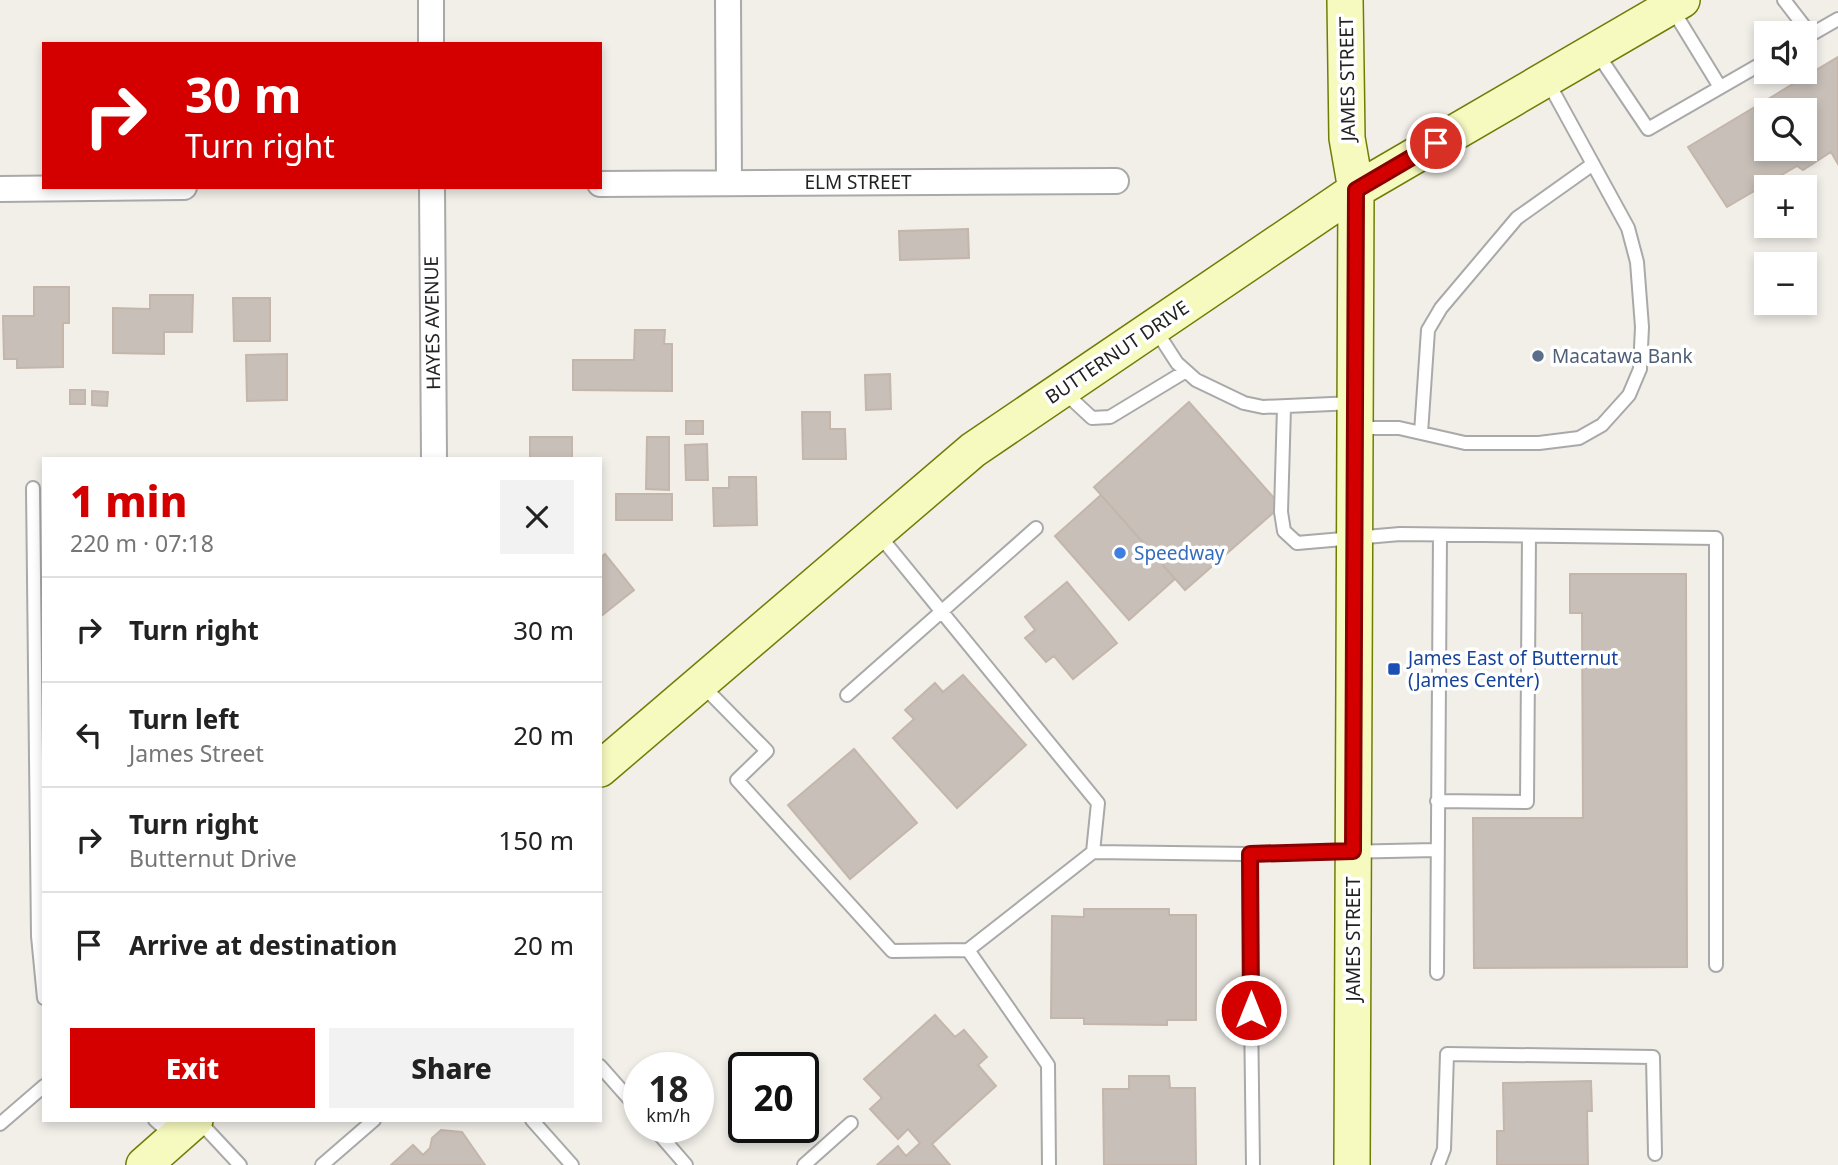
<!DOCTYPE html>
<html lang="en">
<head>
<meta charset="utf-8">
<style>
	:root { --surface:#fff; --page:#f2f2f2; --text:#222; --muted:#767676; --line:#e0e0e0; --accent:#d40000 }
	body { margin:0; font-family:"Noto Sans",sans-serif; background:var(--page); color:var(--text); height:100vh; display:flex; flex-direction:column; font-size:26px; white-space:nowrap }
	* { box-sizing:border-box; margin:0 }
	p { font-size:23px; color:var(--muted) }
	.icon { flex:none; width:38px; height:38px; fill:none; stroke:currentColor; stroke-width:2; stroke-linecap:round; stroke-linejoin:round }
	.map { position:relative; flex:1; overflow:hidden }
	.details { position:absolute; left:42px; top:457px; width:560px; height:665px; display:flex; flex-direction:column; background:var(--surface); border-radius:0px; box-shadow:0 4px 10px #0003 }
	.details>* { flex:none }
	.guide { position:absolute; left:42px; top:42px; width:560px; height:147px; border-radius:0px; box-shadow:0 4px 10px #0003; background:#d40000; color:#fff; overflow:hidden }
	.tools { position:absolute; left:1754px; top:21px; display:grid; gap:14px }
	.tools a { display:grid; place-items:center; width:63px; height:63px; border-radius:0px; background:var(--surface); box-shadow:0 4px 10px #0003; font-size:35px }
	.speed { position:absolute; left:623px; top:1052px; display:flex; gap:14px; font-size:35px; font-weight:700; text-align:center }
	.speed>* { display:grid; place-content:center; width:91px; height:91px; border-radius:50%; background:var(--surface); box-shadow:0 4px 10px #0003; line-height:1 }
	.speed small { font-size:18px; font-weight:400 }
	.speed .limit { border:4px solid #111; border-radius:10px; background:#fff; color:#111 }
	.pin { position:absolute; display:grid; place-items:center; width:60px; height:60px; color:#fff; margin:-30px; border:4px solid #fff; border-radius:50%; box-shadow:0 2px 7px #0007 }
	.me { position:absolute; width:77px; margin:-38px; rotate:0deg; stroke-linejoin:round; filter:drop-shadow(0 0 5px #0008) }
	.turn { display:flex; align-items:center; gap:24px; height:147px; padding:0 28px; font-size:32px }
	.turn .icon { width:91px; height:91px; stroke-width:2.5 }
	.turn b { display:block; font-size:49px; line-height:60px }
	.round { display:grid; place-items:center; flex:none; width:74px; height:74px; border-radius:0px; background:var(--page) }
	.headline { display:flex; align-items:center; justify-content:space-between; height:119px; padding:0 28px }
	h1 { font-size:42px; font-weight:800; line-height:52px; color:var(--accent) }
	.action { display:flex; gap:14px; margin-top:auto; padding:14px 28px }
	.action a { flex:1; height:80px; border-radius:0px; background:var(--accent); color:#fff; font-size:28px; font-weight:800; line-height:80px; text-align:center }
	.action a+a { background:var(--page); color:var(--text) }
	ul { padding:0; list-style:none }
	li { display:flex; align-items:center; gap:21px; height:105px; padding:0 28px; border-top:2px solid var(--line) }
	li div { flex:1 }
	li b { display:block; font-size:26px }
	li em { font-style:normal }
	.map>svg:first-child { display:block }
	.building { fill:#c7bfb8; stroke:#c4b6ab; stroke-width:2; fill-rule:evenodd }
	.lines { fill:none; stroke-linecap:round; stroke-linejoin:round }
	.lane-casing { stroke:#a9a9a9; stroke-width:16 }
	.street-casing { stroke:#a9a9a9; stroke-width:28 }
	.secondary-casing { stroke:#707d05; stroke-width:38 }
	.lane { stroke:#fff; stroke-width:12 }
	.street { stroke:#fff; stroke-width:24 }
	.secondary { stroke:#f7fabf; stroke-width:35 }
	.route-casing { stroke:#8a0000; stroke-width:18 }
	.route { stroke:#d40000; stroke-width:12 }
	.service-dot { fill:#5c6f8a; stroke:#fff; stroke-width:2.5 }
	.shop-dot { fill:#3f7fe0; stroke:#fff; stroke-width:2.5 }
	.transit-dot { fill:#1a4fb4; stroke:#fff; stroke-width:2.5 }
	.labels { text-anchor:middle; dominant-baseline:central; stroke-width:7; stroke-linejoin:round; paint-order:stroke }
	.street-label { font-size:19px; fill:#222; stroke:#fff }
	.service-label { font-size:19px; fill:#4e5e75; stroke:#fff; text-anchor:start }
	.shop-label { font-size:19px; fill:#366cbe; stroke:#fff; text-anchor:start }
	.transit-label { font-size:19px; fill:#164399; stroke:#fff; text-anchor:start }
</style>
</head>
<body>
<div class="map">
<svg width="1838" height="1165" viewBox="0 0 1838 1165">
	<rect width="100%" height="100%" fill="#f2efe9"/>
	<path class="building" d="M1838,57V164L1831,152L1803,170L1797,166L1727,207L1688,147ZM1766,110H1804V149H1766Z
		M968,229L969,258L900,260L899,231Z
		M34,287H69V323H63V367L17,368V359H4L3,316H34Z
		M150,295H193L192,332H164V354L113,353V308L150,309Z
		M233,298H270V341H234Z
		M635,330H665L664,344H672V391L573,390V360H634Z
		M287,354V400L247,401L246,355Z
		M890,374L891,409L866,410L865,375Z
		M70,390H85V404H70Z
		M92,391L108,392L107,406L92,405Z
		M1189,402L1281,506L1185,590L1094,487Z
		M802,412H830V429H845L846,459H803Z
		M686,421H703V434H686Z
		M530,437H572V458H530Z
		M647,437H669V490L646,489Z
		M707,444L708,480H686L685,445Z
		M729,477H756L757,525L714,526L713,488H729Z
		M616,494H672V520H616Z
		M1101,495L1175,579L1129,620L1055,536Z
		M605,554L634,590L600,617V558Z
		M1570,574H1686L1687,967L1474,968L1473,818H1583L1582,613H1570Z
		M1067,582L1117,643L1073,679L1054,656L1046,662L1025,638L1035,630L1025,617Z
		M963,675L1026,745L957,808L893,738L914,719L905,710L935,683L943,692Z
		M854,749L917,823L850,879L788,805Z
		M1084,909H1169V915H1196V1020H1167V1025L1084,1024V1018H1051L1052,916L1084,917Z
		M935,1015L955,1037L964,1030L987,1057L978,1065L996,1086L932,1144L950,1165H877L898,1146L906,1156L920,1143L908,1129L898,1139L870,1109L882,1098L864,1079Z
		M1129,1076H1169L1170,1088H1195L1196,1165H1104L1103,1089H1129Z
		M1591,1081L1592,1111H1587L1588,1165H1497V1131H1504L1503,1083Z
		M441,1130L462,1132L485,1165H391L413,1145L423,1155L430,1148L432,1138Z"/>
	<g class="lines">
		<defs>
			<path id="lane" d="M1784,0L1811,35
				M1671,7L1720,87
				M1805,38L1838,19
				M1597,53L1648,129L1766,61
				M1155,329L1177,363L1196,380L1244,403L1263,407L1354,403
				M1063,391L1092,418L1110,417L1186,371
				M1284,407L1281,512L1284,531L1297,543L1400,534L1716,538V965
				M1356,428H1399L1465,443H1539L1579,438L1602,425L1629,395L1640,369L1642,327L1637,262L1628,228L1548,82
				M1421,433L1428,330L1441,308L1517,218L1593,164
				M33,488L38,936L44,998
				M879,535L1098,803L1093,852L968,950L1048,1065L1049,1165
				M703,686L767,751L737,780L892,951L968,950
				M847,695L1036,528
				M1437,801L1527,802L1529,536
				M1093,852L1249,854L1436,850
				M1249,854L1253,1165
				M1437,973L1440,535
				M600,1066L639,1110
				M155,1120L172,1135
				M198,1120L240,1165
				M532,1120L572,1165
				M0,1124L44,1086
				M653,1127L686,1165
				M322,1165L374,1120
				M804,1165L851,1123
				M1438,1165L1444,1149L1447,1054L1653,1057L1655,1154"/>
			<path id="street" d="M431,0V44
				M728,0L729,183
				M600,184L1116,181
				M432,187L434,458
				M0,189L184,187"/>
			<path id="secondary" d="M1345,0L1347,138L1356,190L1352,1165
				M600,769L973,450L1356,190L1682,0
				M144,1165L195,1120"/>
		</defs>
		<use href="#lane" class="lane-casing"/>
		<use href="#street" class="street-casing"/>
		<use href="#secondary" class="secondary-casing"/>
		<use href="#lane" class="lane"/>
		<use href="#street" class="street"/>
		<use href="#secondary" class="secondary"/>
	</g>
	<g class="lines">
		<defs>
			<path id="route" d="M1251,1010L1250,854L1353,851L1356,190L1436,143"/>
		</defs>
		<use href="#route" class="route-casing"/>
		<use href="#route" class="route"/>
	</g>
	<circle class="service-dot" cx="1538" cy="356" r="7"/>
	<circle class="shop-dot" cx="1120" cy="553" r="7"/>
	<rect class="transit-dot" x="1387" y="662" width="14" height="14" rx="3.5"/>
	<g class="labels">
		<g class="street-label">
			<text transform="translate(1347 79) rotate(-91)">JAMES STREET</text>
			<text x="858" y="182">ELM STREET</text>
			<text transform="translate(432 323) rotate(-91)">HAYES AVENUE</text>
			<text transform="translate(1117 352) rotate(-34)">BUTTERNUT DRIVE</text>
			<text transform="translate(1353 939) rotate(-90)">JAMES STREET</text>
		</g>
		<g class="service-label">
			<text x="1552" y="356">Macatawa Bank</text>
		</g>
		<g class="shop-label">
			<text x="1134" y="553">Speedway</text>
		</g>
		<g class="transit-label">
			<text x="1408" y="658">James East of Butternut<tspan x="1408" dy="22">(James Center)</tspan></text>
		</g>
	</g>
</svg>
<div class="tools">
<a><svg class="icon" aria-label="sound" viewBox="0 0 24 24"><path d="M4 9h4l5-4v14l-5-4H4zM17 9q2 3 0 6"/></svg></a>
<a><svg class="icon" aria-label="search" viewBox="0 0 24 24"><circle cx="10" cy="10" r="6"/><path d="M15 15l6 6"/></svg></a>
<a>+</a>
<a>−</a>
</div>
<div class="speed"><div>18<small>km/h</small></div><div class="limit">20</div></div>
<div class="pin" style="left:1436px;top:143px;background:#d93025"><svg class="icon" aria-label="arrive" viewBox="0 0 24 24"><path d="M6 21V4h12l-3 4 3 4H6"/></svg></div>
<svg class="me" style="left:1251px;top:1010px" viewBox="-20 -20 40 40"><circle r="17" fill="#d40000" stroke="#fff" stroke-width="3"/><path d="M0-11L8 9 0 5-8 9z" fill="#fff"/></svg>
<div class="guide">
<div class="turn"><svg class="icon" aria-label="right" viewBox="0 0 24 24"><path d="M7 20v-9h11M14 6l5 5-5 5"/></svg><div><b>30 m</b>Turn right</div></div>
</div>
<section class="details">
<div class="headline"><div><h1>1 min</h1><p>220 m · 07:18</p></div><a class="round"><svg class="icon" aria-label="close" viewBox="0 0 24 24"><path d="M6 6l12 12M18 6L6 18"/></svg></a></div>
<ul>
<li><svg class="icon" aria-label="right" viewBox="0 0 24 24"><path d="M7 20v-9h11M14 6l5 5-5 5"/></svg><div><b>Turn right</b></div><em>30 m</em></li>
<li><svg class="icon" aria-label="left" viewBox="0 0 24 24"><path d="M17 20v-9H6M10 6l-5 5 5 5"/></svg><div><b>Turn left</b><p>James Street</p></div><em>20 m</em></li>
<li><svg class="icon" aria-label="right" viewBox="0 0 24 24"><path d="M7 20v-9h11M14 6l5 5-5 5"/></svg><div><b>Turn right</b><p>Butternut Drive</p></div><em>150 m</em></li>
<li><svg class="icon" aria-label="arrive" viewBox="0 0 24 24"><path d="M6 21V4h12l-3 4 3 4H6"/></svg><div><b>Arrive at destination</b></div><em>20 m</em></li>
</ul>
<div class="action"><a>Exit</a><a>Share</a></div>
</section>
</div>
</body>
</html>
